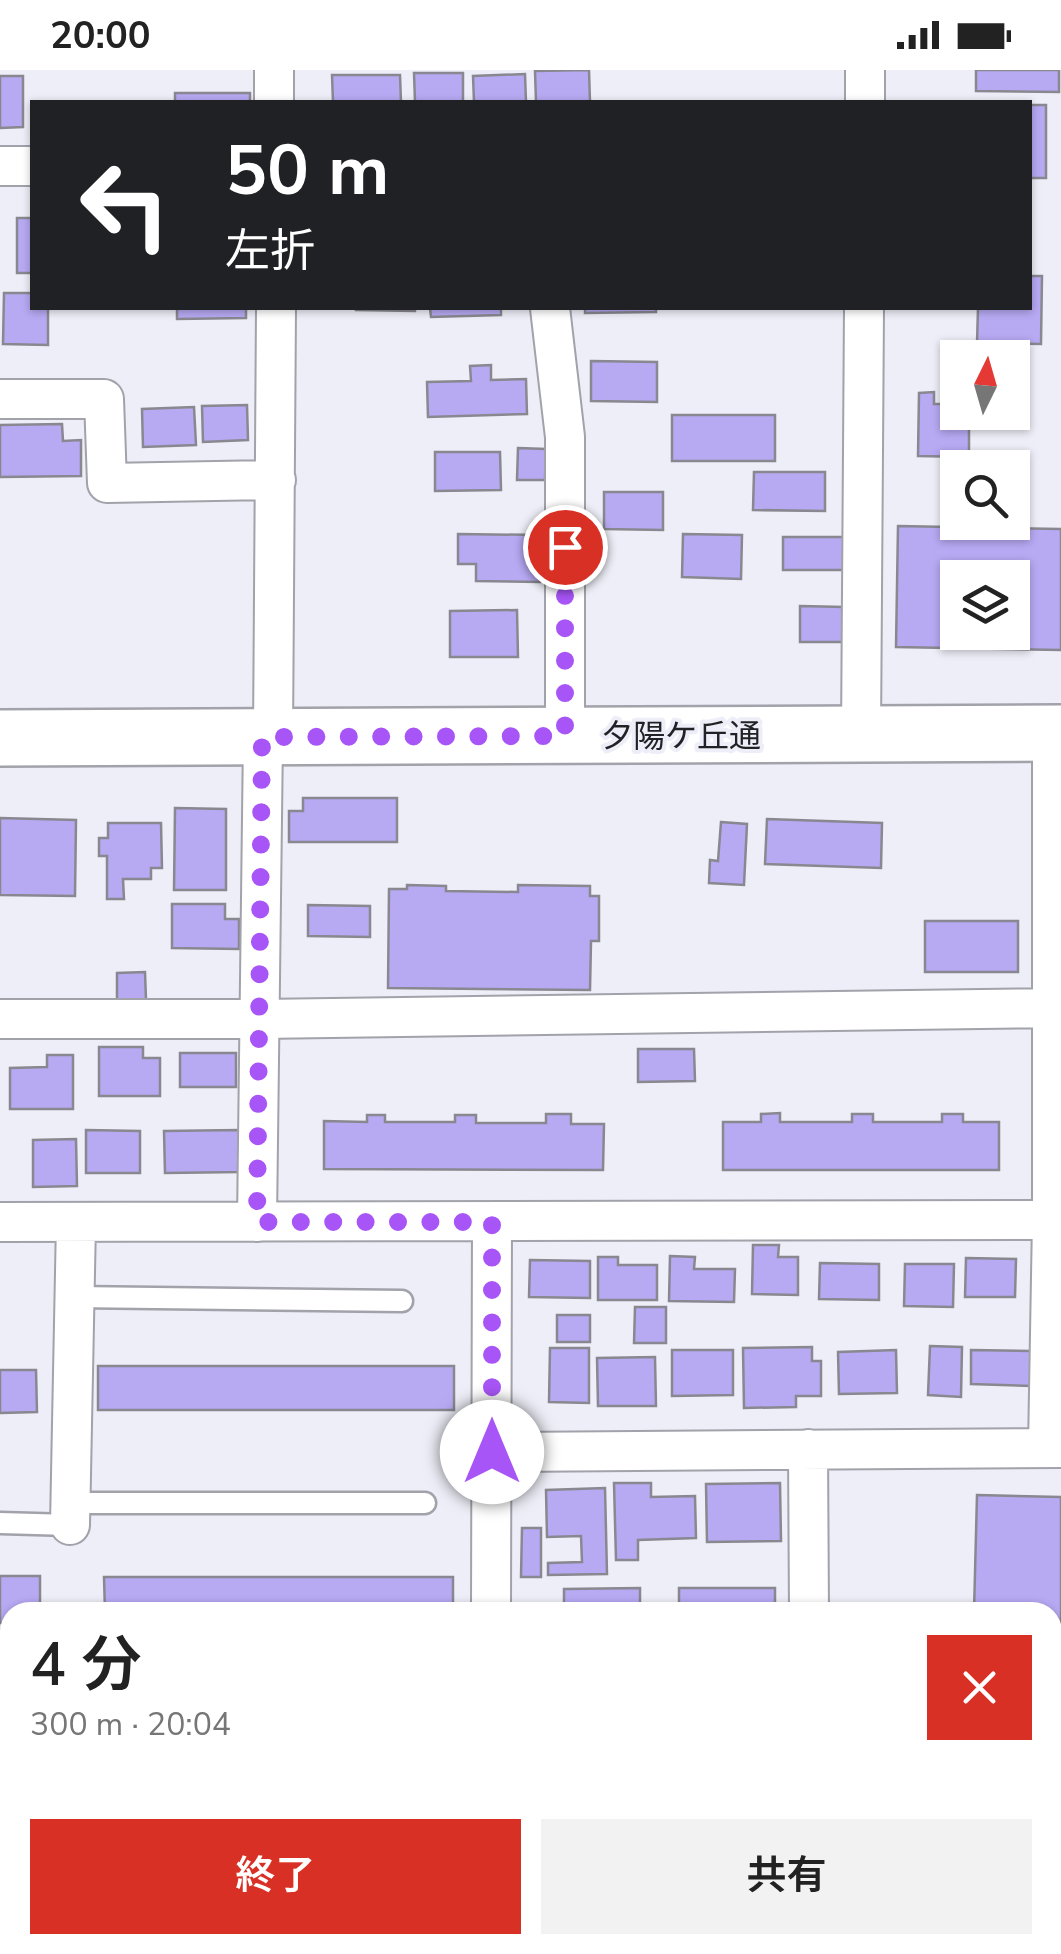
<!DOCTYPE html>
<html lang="ja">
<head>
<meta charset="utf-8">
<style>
	:root { --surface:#fff; --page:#f2f2f2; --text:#222; --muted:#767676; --accent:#d93025 }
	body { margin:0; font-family:"Nunito Sans","Noto Sans JP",sans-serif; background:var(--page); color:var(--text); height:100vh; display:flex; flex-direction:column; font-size:38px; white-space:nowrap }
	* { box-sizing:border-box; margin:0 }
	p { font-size:32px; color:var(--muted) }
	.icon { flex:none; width:55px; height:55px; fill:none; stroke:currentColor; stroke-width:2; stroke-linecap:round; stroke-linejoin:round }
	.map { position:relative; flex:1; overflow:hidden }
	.sheet { position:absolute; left:0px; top:1532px; width:1062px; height:352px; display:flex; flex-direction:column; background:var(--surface); border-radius:30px 30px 0 0; box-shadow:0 2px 8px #0004 }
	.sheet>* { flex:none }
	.guide { position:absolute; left:30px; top:30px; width:1002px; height:210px; border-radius:0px; box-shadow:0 2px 8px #0004; background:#202124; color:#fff; overflow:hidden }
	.needle { width:65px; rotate:5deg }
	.fabs { position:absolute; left:940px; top:270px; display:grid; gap:20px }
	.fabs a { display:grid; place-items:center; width:90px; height:90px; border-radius:0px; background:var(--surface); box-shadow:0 2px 8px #0004; font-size:50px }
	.pin { position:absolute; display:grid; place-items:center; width:85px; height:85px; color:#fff; margin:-42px; border:5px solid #fff; border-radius:50%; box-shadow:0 2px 10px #0007 }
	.me { position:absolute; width:110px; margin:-55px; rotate:0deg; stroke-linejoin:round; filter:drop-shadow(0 0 8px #0008) }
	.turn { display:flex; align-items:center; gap:35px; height:210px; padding:0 30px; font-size:45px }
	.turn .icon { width:130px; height:130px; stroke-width:2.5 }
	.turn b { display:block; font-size:70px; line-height:85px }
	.round { display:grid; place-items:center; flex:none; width:105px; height:105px; border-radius:0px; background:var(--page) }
	.head { display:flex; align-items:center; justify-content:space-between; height:170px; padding:0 30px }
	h1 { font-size:60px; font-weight:600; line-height:75px }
	.primary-button { display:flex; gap:20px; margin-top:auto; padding:20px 30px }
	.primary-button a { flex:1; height:115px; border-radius:0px; background:var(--accent); color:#fff; font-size:40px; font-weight:600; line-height:115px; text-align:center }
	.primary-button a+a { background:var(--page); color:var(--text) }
	.status { display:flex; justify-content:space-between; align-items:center; height:70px; padding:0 50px; background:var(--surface); direction:ltr }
	.status svg { height:28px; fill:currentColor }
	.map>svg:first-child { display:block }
	.building { fill:#b8a9f3; stroke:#898890; stroke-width:2.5; fill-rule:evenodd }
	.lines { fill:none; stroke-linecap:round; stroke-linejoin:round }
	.lane-casing { stroke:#a1a2aa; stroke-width:25 }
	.street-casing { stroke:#a1a2aa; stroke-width:42 }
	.secondary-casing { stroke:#a1a2aa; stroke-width:60 }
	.lane { stroke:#fff; stroke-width:20 }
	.street { stroke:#fff; stroke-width:38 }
	.secondary { stroke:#fff; stroke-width:55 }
	.route { stroke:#a855f7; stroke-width:18; stroke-dasharray:0 32.4 }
	.labels { text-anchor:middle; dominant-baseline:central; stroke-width:8; stroke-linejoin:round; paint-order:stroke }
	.street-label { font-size:32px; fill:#212225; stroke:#edeef7 }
</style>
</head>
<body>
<div class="status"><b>20:00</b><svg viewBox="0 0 49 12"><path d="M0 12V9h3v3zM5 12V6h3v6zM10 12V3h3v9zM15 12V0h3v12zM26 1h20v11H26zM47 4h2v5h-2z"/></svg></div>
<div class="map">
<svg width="1061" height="1884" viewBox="0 0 1061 1884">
	<rect width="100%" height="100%" fill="#edeef7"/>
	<path class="building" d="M589,0L590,32H536L535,1Z
		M976,0H1059V22L976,21Z
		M414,3H463V32H415Z
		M525,4L526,32H474L473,6Z
		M332,5H400L401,32H333Z
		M0,6H23V57L0,58Z
		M175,23H250V32H175Z
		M1030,35H1046V108H1030Z
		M17,148H32V203H17Z
		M1030,206H1042L1041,274L977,273L978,238H1030Z
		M4,223H32V238H48V275L3,274Z
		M177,238H246V248L177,249Z
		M356,238H415V241L356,240Z
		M430,238H501V245L431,247Z
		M585,238H656V242L585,243Z
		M591,291L657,292V332L591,331Z
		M491,295V310L526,309L527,344L428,347L427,312L471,311L470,296Z
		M934,322V334H958V342H969V387L918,386L919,323Z
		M247,335L248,370L203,372L202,336Z
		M194,337L196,375L143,377L142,339Z
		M672,345H775V391H672Z
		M62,354L63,371L81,370V406L0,407V355Z
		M518,378L546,379L545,410H517Z
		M435,382H500L501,420L435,421Z
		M754,402H825V441L753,440Z
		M604,422H663V460L604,459Z
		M898,456L1061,459V580L896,577ZM958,508H1012V562H958Z
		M458,464L541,465L540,512L476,511V494H458Z
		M683,464L742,465L741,509L682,507Z
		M783,467H846V500H783Z
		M800,536L844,537V572H800Z
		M517,540L518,587H450V541Z
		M303,728H397V772H289V741H303Z
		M175,738L226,739V820H174Z
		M0,748L76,750L75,826L0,825Z
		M767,749L882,753L881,798L765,794Z
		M721,752L747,754L744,815L709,813L710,790L718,791Z
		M108,753H161L162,798H151V809H123L124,829H107V786H99V768H108Z
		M407,815L446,816V821L518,822V815L590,816V826H599V871H591L590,920L388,918L389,819H407Z
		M172,834H225V849H239V879L172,878Z
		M308,835L370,836V867L308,866Z
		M925,851H1018V902H925Z
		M145,902L146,930L117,931V903Z
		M99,977H143V988H160V1026H99Z
		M638,979H694L695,1011L638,1012Z
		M180,983H236V1017H180Z
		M47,985H73V1039H10V998L47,997Z
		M780,1043V1052H852V1044H873V1052H942V1044H963V1052H999V1100H723V1052H761V1044Z
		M546,1044H571V1054H604L603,1100L324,1099V1051L367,1052V1045H385V1052H455V1045H476V1053H546Z
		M86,1060L140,1061V1103H86Z
		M239,1060L240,1102L165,1103L164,1061Z
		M76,1069L77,1116L33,1117V1070Z
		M753,1175H779L778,1187H798V1225L752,1224Z
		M670,1186L695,1187L694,1199H735L734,1232L669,1231Z
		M598,1187H618V1195H657V1230H598Z
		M966,1188L1016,1189L1015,1227H965Z
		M530,1190L590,1191V1228L529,1227Z
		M820,1193L879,1194V1230L819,1229Z
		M905,1194H954L953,1237L904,1236Z
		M635,1237H666V1273H634Z
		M557,1245H590V1272H557Z
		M930,1276L962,1277L961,1327L928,1325Z
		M812,1277V1291H821V1326H796V1337L744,1338L743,1278Z
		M550,1278H589V1333L549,1332Z
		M672,1280H733V1325L672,1326Z
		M896,1280L897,1323L839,1324L838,1282Z
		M971,1280L1032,1281L1031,1316L971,1314Z
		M655,1287L656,1336H598L597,1288Z
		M98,1296H454V1340H98Z
		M0,1300H36L37,1342L0,1343Z
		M614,1413H651V1427L695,1426L696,1468L638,1470V1490H616Z
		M780,1413L781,1471L707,1472L706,1414Z
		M605,1418L607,1504L548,1505V1493L582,1492L581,1466L547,1467L546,1420Z
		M977,1425L1061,1427V1557H1052V1542H974Z
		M522,1458H541V1507H521Z
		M0,1506H40V1542H10V1553H0Z
		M104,1507H453V1542H105Z
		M640,1518V1542H564V1519Z
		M679,1518H775V1542H679Z
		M0,1609H5V1644H0Z
		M1052,1611H1061V1672H1052Z
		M1052,1683H1061V1726H1052Z
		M1052,1765H1061V1812H1052Z
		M412,1875H480L479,1884H412Z
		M530,1875H596V1884H531Z
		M649,1875H708V1884H649Z
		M903,1875H961V1880L903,1879Z"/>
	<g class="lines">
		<defs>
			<path id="lane" d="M74,1227L402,1231
				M71,1433H425
				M0,1453L70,1455
				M1,1846L7,1682H10"/>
			<path id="street" d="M274,0V32
				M865,32V0
				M0,96H32
				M550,238L565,367V666
				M0,329H104L107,413L276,410
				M861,665L864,238
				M273,667L276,238
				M0,949H260L1051,938
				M0,1152L1052,1150
				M257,1152L263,667
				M1048,1378L1052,1150V663
				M808,1379L809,1542
				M492,1382L1061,1378
				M70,1455L76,1152
				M491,1542L492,1152
				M0,1846L10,1848
				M155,1875L199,1884
				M496,1875V1884
				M808,1884V1875
				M978,1884V1875"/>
			<path id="secondary" d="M0,668L1061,663"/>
		</defs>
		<use href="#lane" class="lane-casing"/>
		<use href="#street" class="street-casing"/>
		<use href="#secondary" class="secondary-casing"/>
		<use href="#lane" class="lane"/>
		<use href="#street" class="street"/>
		<use href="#secondary" class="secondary"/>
	</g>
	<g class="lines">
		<path class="route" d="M492,1382V1152H257L262,667L565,666V477"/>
	</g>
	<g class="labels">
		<g class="street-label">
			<text x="681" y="666">夕陽ケ丘通</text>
		</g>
	</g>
</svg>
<div class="fabs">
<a><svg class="needle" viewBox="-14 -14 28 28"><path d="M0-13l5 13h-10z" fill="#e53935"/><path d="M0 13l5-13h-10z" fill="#767676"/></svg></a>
<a><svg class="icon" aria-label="search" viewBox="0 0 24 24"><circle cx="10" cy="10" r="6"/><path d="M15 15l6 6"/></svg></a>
<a><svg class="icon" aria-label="layers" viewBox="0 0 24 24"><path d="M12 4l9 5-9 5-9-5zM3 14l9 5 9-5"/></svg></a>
</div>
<div class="pin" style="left:565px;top:477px;background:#d93025"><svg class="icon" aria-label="arrive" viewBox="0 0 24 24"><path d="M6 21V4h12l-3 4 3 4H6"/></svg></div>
<svg class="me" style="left:492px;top:1382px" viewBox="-20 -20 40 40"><circle r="19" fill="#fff"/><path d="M0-13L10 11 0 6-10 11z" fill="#a855f7"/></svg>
<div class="guide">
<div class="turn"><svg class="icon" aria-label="left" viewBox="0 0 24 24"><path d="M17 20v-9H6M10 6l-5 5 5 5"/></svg><div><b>50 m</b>左折</div></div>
</div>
<section class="sheet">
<div class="head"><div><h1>4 分</h1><p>300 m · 20:04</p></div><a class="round" style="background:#d93025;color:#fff"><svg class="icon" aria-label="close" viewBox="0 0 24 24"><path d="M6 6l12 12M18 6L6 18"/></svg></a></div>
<div class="primary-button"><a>終了</a><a>共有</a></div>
</section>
</div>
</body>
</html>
